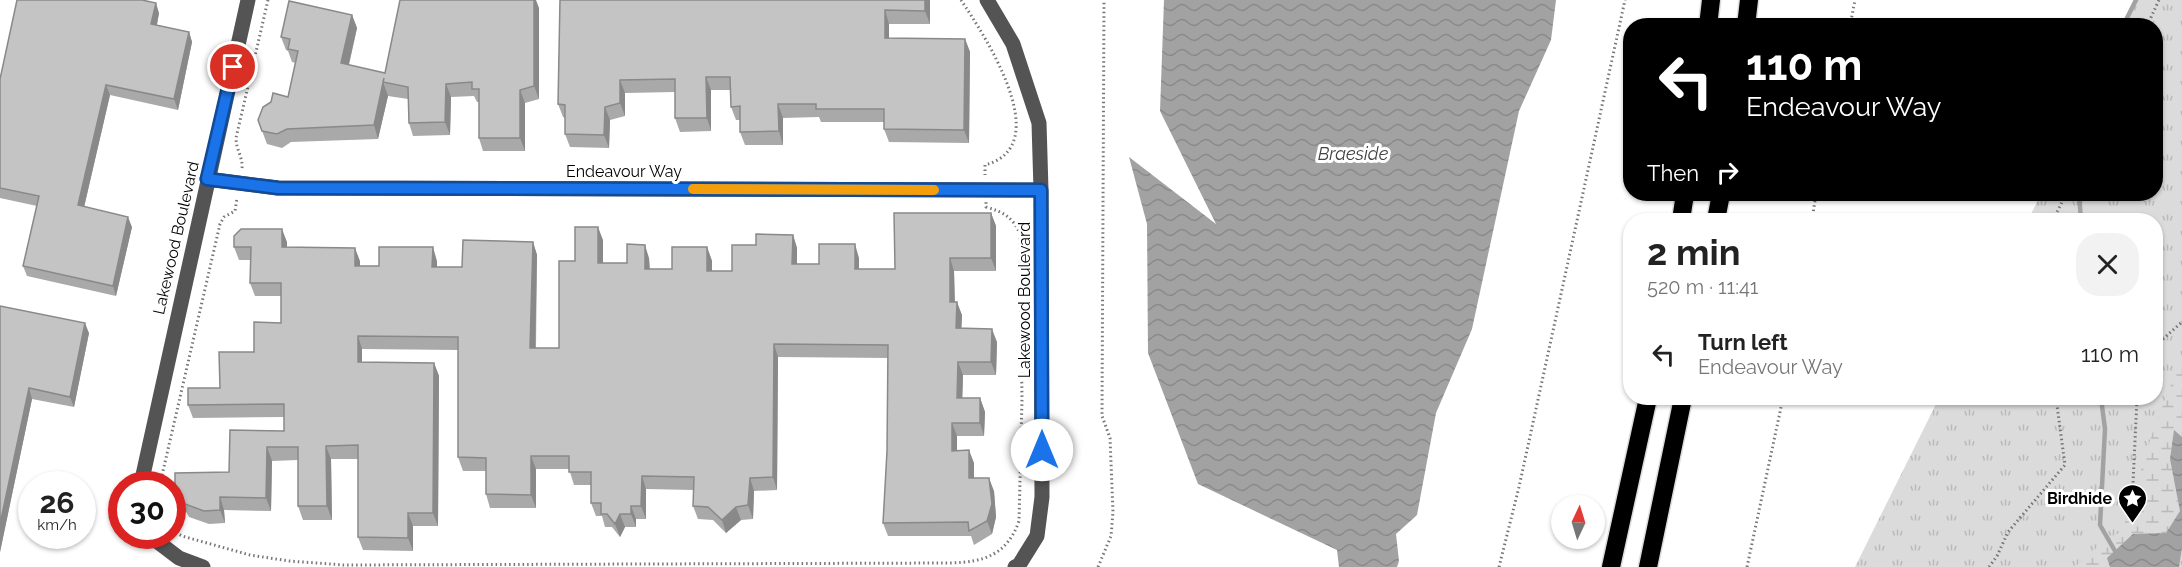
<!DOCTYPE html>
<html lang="en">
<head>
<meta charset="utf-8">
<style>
	:root { --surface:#fff; --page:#f2f2f2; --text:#222; --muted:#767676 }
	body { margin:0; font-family:Raleway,sans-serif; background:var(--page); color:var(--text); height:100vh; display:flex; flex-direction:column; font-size:22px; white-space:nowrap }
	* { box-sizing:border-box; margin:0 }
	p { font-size:20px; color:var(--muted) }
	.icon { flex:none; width:33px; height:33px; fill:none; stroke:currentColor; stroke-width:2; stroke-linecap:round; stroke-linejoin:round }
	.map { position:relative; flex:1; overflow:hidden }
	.drawer { position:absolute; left:1623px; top:213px; width:540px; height:192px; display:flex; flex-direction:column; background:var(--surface); border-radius:24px; box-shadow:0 2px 4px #0004 }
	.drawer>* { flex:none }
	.banner { position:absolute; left:1623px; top:18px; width:540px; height:183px; border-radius:24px; box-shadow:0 2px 4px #0004; background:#000; color:#fff; overflow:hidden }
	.needle { width:39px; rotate:4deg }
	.buttons { position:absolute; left:1551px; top:495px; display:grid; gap:12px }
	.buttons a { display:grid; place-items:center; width:54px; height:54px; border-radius:50%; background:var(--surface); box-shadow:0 2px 4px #0004; font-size:30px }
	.speed { position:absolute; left:18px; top:471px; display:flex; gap:12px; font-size:30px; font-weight:700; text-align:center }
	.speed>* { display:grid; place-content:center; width:78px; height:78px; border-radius:50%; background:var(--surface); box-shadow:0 2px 4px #0004; line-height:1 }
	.speed small { font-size:15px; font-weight:400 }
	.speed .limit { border:9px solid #d22; background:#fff; color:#111 }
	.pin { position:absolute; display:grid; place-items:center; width:51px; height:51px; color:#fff; margin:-26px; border:3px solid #fff; border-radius:50%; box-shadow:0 2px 6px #0007 }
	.me { position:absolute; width:66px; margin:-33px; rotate:0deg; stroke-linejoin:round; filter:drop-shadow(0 0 4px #0008) }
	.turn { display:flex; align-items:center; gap:21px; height:126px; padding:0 24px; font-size:27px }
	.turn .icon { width:78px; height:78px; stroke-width:2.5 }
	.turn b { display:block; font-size:42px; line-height:51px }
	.then { display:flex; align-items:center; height:57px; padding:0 24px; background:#0003; gap:12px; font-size:22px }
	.round { display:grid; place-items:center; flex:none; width:63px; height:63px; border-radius:24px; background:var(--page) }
	.summary { display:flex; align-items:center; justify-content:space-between; height:102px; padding:0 24px }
	h1 { font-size:36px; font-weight:700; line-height:45px }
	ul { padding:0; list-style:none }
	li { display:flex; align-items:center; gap:18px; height:78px; padding:0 24px }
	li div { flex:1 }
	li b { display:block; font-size:22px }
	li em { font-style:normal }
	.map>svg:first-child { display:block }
	.grass { fill:url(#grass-tufts) }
	.wetland { fill:url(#wetland-marsh) }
	.water { fill:url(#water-waves) }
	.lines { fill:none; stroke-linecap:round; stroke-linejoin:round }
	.stream { stroke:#a2a2a2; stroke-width:4.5 }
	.highway-casing { stroke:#dbdbdb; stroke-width:21 }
	.path { stroke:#767676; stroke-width:3; stroke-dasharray:1.5 3; stroke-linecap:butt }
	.minor { stroke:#545454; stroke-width:15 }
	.highway { stroke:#000; stroke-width:18 }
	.wall { fill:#a9a9a9 }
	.shaded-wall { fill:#898989 }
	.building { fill:#c4c4c4; stroke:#898989; stroke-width:1.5 }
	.route-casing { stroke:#114b97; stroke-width:15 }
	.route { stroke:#1a73e8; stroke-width:10 }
	.slow { stroke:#f59e0b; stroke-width:10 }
	.labels { text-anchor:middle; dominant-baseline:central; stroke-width:6; stroke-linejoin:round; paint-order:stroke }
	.street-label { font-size:16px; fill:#000; stroke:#fff }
	.poi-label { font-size:16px; font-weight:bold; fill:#000; stroke:#fff; text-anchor:end }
	.water-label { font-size:18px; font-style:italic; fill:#434343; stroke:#fff }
</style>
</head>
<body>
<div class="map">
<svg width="2182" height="567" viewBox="0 0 2182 567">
	<defs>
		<pattern id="grass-tufts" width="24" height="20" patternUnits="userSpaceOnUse" patternTransform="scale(1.5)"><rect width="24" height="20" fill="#dbdbdb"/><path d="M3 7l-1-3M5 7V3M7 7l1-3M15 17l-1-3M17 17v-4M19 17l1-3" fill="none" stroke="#bababa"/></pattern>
		<pattern id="wetland-marsh" width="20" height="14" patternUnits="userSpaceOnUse" patternTransform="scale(1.5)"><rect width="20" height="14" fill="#dbdbdb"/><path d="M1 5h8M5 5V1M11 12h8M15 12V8" fill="none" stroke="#bababa"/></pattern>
		<pattern id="water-waves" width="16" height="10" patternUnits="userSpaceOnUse" patternTransform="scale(1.5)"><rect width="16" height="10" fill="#a2a2a2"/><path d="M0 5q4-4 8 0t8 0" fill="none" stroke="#8a8a8a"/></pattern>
	</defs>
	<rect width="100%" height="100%" fill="#fff"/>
	<path class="grass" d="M2138,0H2182V567H1855L1939,398H2156V220H2028L2041,194H2156V26L2125,25Z"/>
	<path class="wetland" d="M2182,357V437L2174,430L2170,459L2180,511L2166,533L2133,534L2107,558L2110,567H2075L2103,542L2122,531L2154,428Z"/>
	<path class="water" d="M1164,0H1556L1551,40L1519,111L1472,329L1436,413L1417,515L1396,534L1399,561L1397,567H1339L1337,550L1198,484L1148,353L1147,224L1129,157L1216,224L1160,111Z
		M2174,430L2182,437V548L2179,567H2110L2107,558L2133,534L2166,533L2180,511L2170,459Z"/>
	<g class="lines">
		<path class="stream" d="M2123,26L2136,0
			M2079,194L2081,220
			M2101,398L2105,429L2100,525L2115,551"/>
		<defs>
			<path id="highway" d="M1708,26L1711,0
				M1746,26L1749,0
				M1681,220L1685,194
				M1716,220L1721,194
				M1611,567L1648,398
				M1648,567L1683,398"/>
		</defs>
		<use href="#highway" class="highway-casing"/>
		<path class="path" d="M961,0C985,36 1057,146 985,165V175
			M1850,26L1855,0
			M2147,26L2159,0
			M242,168C243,157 236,150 236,138L268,0
			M1812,220L1816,194
			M2053,220L2066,194
			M2156,345L2182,322
			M160,484L220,224L224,217L235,211L237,198
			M2132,505L2137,398
			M172,530L182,536L250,555L289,561L344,565L951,563C984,562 1007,555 1019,521L1022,399L1020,234C1013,217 1003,212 986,207V202
			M1098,567L1111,536L1113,512L1110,438L1102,416L1104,0
			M1499,567L1519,487L1625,0
			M1747,567L1783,398
			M1989,567L1997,556L2008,532L2065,465L2056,398"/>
		<path class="minor" d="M987,0L1013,44L1039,123L1041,190L1042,497L1037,536L1019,565L1015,567
			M207,179L278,188L1041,190
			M141,484L248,0
			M150,536L179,558L203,567"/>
		<use href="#highway" class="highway"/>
	</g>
	<path class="wall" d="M560,0H930V24H889V38L965,39L970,52L969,143L889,142L884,129V122H821L819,117L783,118V145H745L740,132V120H736L731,107V90H711V131L680,132L675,118V92L625,93V116L610,120L609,148L570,147L565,134V118L563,117L558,104Z
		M539,8V99L525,103V151H483L479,138V102H477L474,96L451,97L450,135L413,136L409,123L408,99L388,96L378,139L291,142L282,148L267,144L258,120L288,97L296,63L292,62L288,51L286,50L281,37L352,15L357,28L349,65L385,73Z
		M159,13L157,25L189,32L192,42L178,110L110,95L84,207L132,227L116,296L27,276L23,266L37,206L0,198V79Z
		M991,213L996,226V271H954L955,302L962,315L961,328L997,342L996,375H963L962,398H980L985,412L984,436H957V451L974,463V478L994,491L996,517L992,534L974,545L971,536H888L883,523L887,451L888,358L778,357L777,490L754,491L753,519L741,520L726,533L713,520L698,519L693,506V490L646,489V519H636V527H625L620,537L612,527H605L602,516H596L591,503V485H574L569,469H536V508H490L486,494V471H463L458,457V350L362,349V362L434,363L439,376L438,526H413V551L363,550L358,537V459H331L332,520H303L298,506V460L272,461L271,511L224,510L225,523L209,524L189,517L180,501L175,488L229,472L284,431V417L193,418L188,405L220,388L281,323V296H255L250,283L251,260H239L234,247L287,242V247L360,261V266H379L437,261V267H462L533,242L537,255L536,348H559L575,261L603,240V263H627L649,258L650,269H672L707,247L712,261V271H732L756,245L793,235L797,248V264H819L859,258V269H895Z
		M0,306L89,333L74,407L32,399L0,552Z"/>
	<path class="shaded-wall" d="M534,0H536L539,8V99L534,86Z
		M925,0H930V24L925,11Z
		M156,3L159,13L155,34L151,24Z
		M885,10L889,24V51L885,38Z
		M352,15L357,28L346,76L341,63Z
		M189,32L192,42L178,110L174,99Z
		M965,39L970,52L969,143L964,130Z
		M706,77L711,90V131L707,118Z
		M620,80L625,93V116L620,103Z
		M383,82L388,96L378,139L374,125Z
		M446,84L451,97L450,135L445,122Z
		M106,85L110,95L82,216L78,205Z
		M520,90L525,103V151L520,138Z
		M778,104L783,118V145L779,131Z
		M605,107L610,120L609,148L604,135Z
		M991,213L996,226V271L991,258Z
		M128,217L132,227L116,296L113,286Z
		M598,227L603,240V276L598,263Z
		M282,229L287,242V260L282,247Z
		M793,235L797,248V277L792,264Z
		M533,242L537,255L535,361L530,348Z
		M855,244L859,258V282L855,269Z
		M645,245L649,258L650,282L645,269Z
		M433,247L437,261V280L432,267Z
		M707,247L712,261V284L707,271Z
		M355,248L360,261V279L355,266Z
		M950,258L954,271L955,315L950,302Z
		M957,302L962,315L961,341L956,328Z
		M85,323L89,333L74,407L70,397Z
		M992,329L997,342L996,375L991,362Z
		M358,336L362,349V376L358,362Z
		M774,344L778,357L777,490L773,477Z
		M958,362L963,375L962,411L957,398Z
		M434,363L439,376L438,526L433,513Z
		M29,388L32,399L0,552V524Z
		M980,398L985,412L984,436L980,423Z
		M952,423L957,436V464L952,451Z
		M326,446L331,459L332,520L327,506Z
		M267,447L272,461L271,511L266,498Z
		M969,450L974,463V491L969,478Z
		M531,456L536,469V508L531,495Z
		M642,476L646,489V519L641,506Z
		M750,478L754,491L753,519L748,505Z
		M989,478L994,491L996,517L992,534L987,521Z
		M220,497L224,510L225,523L220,510Z
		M631,506L636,519V527L631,514Z
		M736,507L741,520L726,533L722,520Z
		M408,513L413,526V551L408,538Z
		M620,514L625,527L620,537L615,524Z"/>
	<path class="building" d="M17,0H142L156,3L151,24L189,32L174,99L106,85L78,205L128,217L113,286L23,266L39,196L0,188V79Z
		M400,0H534V86L520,90V138H479V89H472V82L446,84L445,122L409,123L408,87L383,82L384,78L374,125L287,129L277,134L262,131L258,120L263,107L271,102L273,93L288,97L298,51L288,49L290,39L281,37L289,1L352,15L341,63L385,73Z
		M560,0H925V11L885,10V38L965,39L964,130L884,129V109H816V104H778L779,131L740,132V106L731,107L730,77H706L707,118H675V79L620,80V103L605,107L604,135L565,134V105L558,104Z
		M894,213H991V258H950V302H957L956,328L992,329L991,362H958L957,398H980V423H952V451L969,450V478H989L992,504L987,521L969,531L968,522L883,523L887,451L888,345L774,344L773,477L750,478L748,505L736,507L722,520L708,507L693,506L694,477L642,476L641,506H631V514H620L615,524L607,514H601V503H591V472H569V456H531V495L486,494V458L458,457V337L358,336V362L434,363L433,513H408V538L358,537V445L326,446L327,506H298V447H267L266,498L220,497V510L204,511L185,504L175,488V473L229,472L230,430L284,431V404L188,405V388H220L219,352H254V322L281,323V283H250L251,247H234V236L241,229H282V247L355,248V266H379V247H433L432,267H462L463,240L533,242L530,348H559V261H575V227H598V263H627V244L645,245V269H672V247H707V271H732V245H756V234L793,235L792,264H819V244H855V269H895Z
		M0,306L85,323L70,397L29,388L0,524Z"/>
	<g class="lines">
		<defs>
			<path id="route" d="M233,67L207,179L278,188L1041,190L1042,450"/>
		</defs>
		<use href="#route" class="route-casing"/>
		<use href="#route" class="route"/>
		<path class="slow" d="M693,189L934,190"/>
	</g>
	<defs>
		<symbol id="sight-pin" viewBox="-11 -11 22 30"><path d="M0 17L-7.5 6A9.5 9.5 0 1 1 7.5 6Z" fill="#000" stroke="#fff"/><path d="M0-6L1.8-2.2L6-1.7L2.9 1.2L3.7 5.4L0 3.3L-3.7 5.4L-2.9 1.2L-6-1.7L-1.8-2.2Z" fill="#fff"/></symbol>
	</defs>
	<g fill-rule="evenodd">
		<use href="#sight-pin" x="2116" y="482" width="33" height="45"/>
	</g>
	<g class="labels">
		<g class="street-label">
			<text x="624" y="171">Endeavour Way</text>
			<text transform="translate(176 238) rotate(-77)">Lakewood Boulevard</text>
			<text transform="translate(1024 300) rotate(-90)">Lakewood Boulevard</text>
		</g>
		<g class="poi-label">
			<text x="2112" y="498">Birdhide</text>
		</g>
		<g class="water-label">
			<text x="1353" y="153">Braeside</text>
		</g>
	</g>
</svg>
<div class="buttons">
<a><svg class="needle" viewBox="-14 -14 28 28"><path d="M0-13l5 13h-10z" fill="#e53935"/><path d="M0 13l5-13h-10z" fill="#767676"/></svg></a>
</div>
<div class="speed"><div>26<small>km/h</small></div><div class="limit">30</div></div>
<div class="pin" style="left:233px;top:67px;background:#d93025"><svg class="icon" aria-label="arrive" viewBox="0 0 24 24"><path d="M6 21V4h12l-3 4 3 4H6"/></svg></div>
<svg class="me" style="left:1042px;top:450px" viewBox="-20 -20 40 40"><circle r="19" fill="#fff"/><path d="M0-13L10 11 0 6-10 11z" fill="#1a73e8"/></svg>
<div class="banner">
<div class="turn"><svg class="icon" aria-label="left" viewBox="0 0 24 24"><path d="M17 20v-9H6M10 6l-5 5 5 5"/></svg><div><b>110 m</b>Endeavour Way</div></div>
<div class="then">Then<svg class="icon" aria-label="right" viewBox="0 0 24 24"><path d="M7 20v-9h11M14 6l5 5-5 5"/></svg></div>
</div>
<section class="drawer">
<div class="summary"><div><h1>2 min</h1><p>520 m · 11:41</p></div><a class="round"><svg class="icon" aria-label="close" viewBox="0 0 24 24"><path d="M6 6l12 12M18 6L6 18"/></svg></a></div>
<ul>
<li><svg class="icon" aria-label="left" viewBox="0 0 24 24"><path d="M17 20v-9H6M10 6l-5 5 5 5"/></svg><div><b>Turn left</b><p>Endeavour Way</p></div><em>110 m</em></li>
</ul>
</section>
</div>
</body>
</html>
